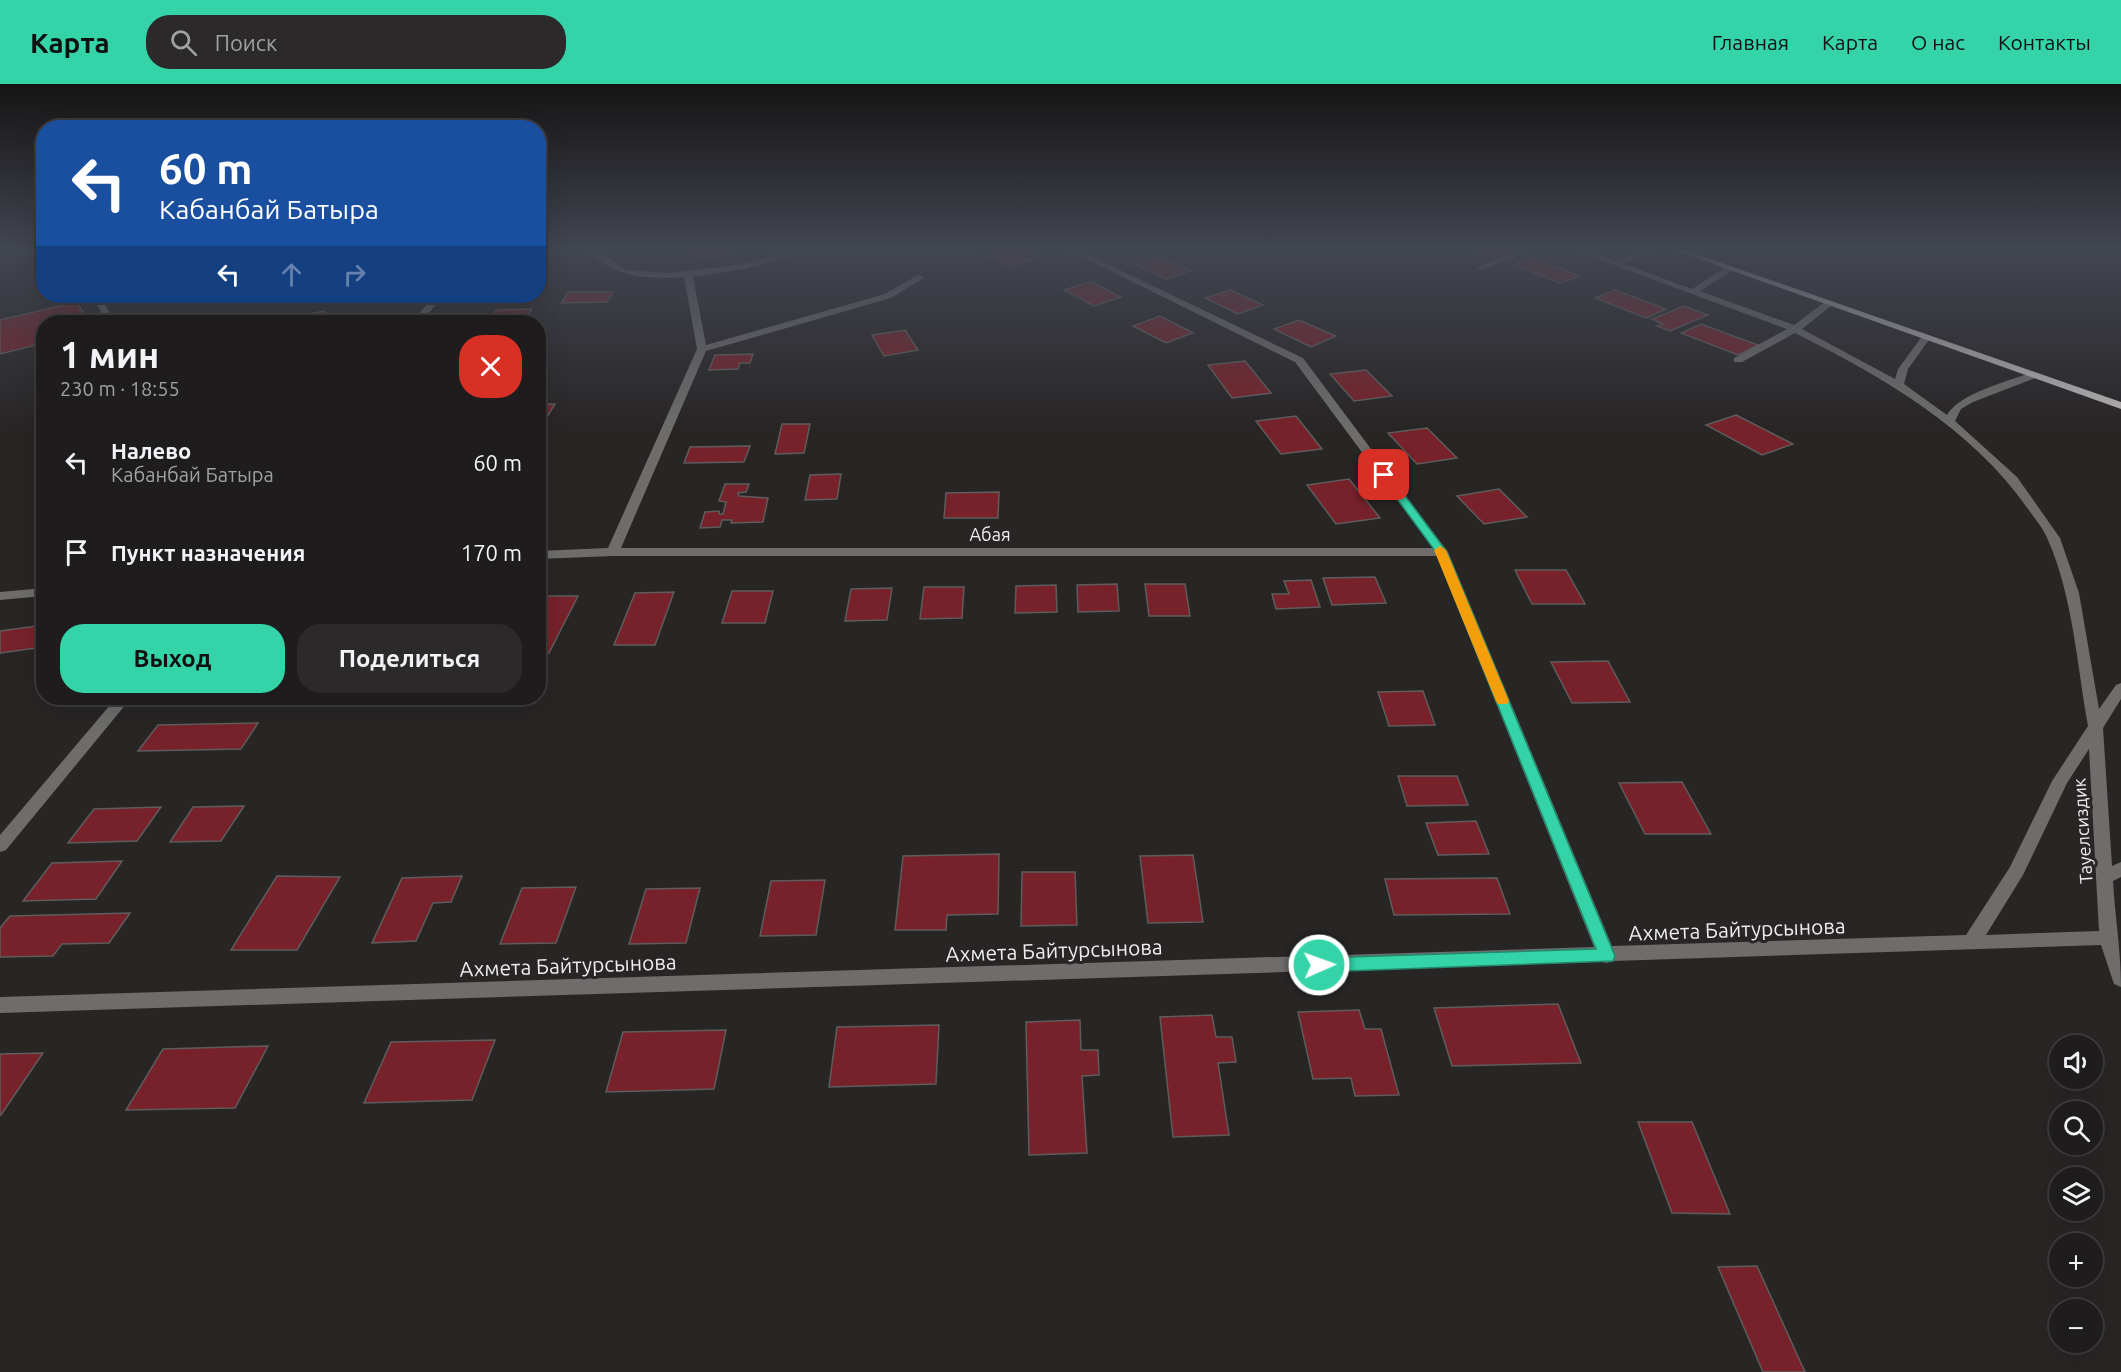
<!DOCTYPE html>
<html lang="ru">
<head>
<meta charset="utf-8">
<style>
	:root { --surface:#1e1c1c; --page:#2b2929; --text:#f1f3f6; --muted:#a1a1a3; --line:#3c3a3b; --accent:#34d4a8 }
	body { margin:0; font-family:Ubuntu,sans-serif; background:var(--page); color:var(--text); height:100vh; display:flex; flex-direction:column; font-size:22px; white-space:nowrap }
	* { box-sizing:border-box; margin:0 }
	p { font-size:20px; color:var(--muted) }
	.icon { flex:none; width:33px; height:33px; fill:none; stroke:currentColor; stroke-width:2; stroke-linecap:round; stroke-linejoin:round }
	.map { position:relative; flex:1; overflow:hidden }
	.panel { position:absolute; left:36px; top:231px; width:510px; height:390px; display:flex; flex-direction:column; background:var(--surface); border-radius:24px; box-shadow:0 6px 24px #0002,0 0 0 2px var(--line) }
	.panel>* { flex:none }
	.top-card { position:absolute; left:36px; top:36px; width:510px; height:183px; border-radius:24px; box-shadow:0 6px 24px #0002,0 0 0 2px var(--line); background:#1a4fa0; color:#fff; overflow:hidden }
	.controls { position:absolute; left:2049px; top:951px; display:grid; gap:12px }
	.controls a { display:grid; place-items:center; width:54px; height:54px; border-radius:50%; background:var(--surface); box-shadow:0 6px 24px #0002,0 0 0 2px var(--line); font-size:30px }
	.pin { position:absolute; display:grid; place-items:center; width:51px; height:51px; color:#fff; margin:-26px; border-radius:12px; box-shadow:0 3px 9px #0006 }
	.me { position:absolute; width:66px; margin:-33px; rotate:88deg; stroke-linejoin:round; filter:drop-shadow(0 0 4px #0008) }
	.turn { display:flex; align-items:center; gap:21px; height:126px; padding:0 24px; font-size:27px }
	.turn .icon { width:78px; height:78px; stroke-width:2.5 }
	.turn b { display:block; font-size:42px; line-height:51px }
	.lanes { display:flex; align-items:center; height:57px; padding:0 24px; background:#0003; justify-content:center; gap:30px; direction:ltr }
	.lanes .off { opacity:.35 }
	.round { display:grid; place-items:center; flex:none; width:63px; height:63px; border-radius:24px; background:var(--page) }
	.headline { display:flex; align-items:center; justify-content:space-between; height:102px; padding:0 24px }
	h1 { font-size:36px; font-weight:600; line-height:45px }
	.cta { display:flex; gap:12px; margin-top:auto; padding:12px 24px }
	.cta a { flex:1; height:69px; border-radius:24px; background:var(--accent); color:#111; font-size:24px; font-weight:600; line-height:69px; text-align:center }
	.cta a+a { background:var(--page); color:var(--text) }
	ul { padding:0; list-style:none }
	li { display:flex; align-items:center; gap:18px; height:90px; padding:0 24px }
	li div { flex:1 }
	li b { display:block; font-size:22px }
	li em { font-style:normal }
	header { display:flex; align-items:center; gap:36px; box-sizing:border-box; height:84px; padding:0 30px; background:var(--accent); color:#111 }
	header strong { font-size:28px }
	nav { display:flex; gap:33px; margin-inline-start:auto; font-size:21px }
	.search { width:420px; height:54px; background:var(--page); display:flex; align-items:center; gap:15px; box-sizing:border-box; padding:0 21px; border-radius:24px; color:var(--muted); font-size:22px }
	.map>svg:first-child { display:block }
	.building { fill:#77222a; stroke:#5f5c5c; stroke-width:1.5 }
	.lines { fill:none; stroke-linecap:round; stroke-linejoin:round }
	.minor { fill:#6e6d6c; fill-rule:evenodd }
	.major { fill:#b7b4b4; fill-rule:evenodd }
	.route { fill:#34d4a8; stroke:#228a6d; stroke-width:1.5 }
	.slow { fill:#f59e0b }
	.labels { text-anchor:middle; dominant-baseline:central; stroke-width:6; stroke-linejoin:round; paint-order:stroke }
	.street-label { font-size:18px; fill:#eeecec; stroke:#282525 }
	.near-street-label { font-size:21px; fill:#eeecec; stroke:#282525 }
</style>
</head>
<body>
<header>
<strong>Карта</strong>
<div class="search"><svg class="icon" aria-label="search" viewBox="0 0 24 24"><circle cx="10" cy="10" r="6"/><path d="M15 15l6 6"/></svg>Поиск</div>
<nav><a>Главная</a><a>Карта</a><a>О нас</a><a>Контакты</a></nav>
</header>
<div class="map">
<svg width="2121" height="1288" viewBox="0 0 2121 1288">
	<rect width="100%" height="100%" fill="#282525"/>
	<path class="building" d="M685,164H725L732,168L703,175Z
		M1018,164L1038,174L1010,183L990,173Z
		M1469,164H1506L1514,167L1494,174Z
		M1160,173L1191,187L1166,195L1135,181Z
		M1533,174L1580,192L1560,199L1513,181Z
		M1091,198L1121,213L1094,222L1064,206Z
		M1230,206L1263,221L1238,230L1205,214Z
		M1615,206L1666,225L1646,234L1595,214Z
		M568,208H613L607,218L561,219Z
		M76,218L90,238H44V259L0,270V236Z
		M1684,222L1708,231L1670,247L1657,242L1663,240L1652,235Z
		M532,225L523,238H487L496,226Z
		M324,227L332,238H299L308,237L304,231Z
		M1160,232L1193,249L1166,259L1133,242Z
		M1299,236L1336,252L1311,263L1274,245Z
		M1701,240L1758,261L1738,271L1681,249Z
		M905,246L918,266L884,272L872,251Z
		M753,270L750,279H740L738,285L709,286L715,271Z
		M1245,277L1271,309L1232,314L1208,281Z
		M1366,286L1392,312L1354,317L1330,290Z
		M538,320H555L547,333H538Z
		M1736,331L1793,360L1762,371L1706,341Z
		M1296,332L1322,365L1281,370L1256,337Z
		M782,340H810L804,369L775,370Z
		M1427,344L1457,374L1417,380L1388,349Z
		M750,362L744,378L684,379L690,363Z
		M841,390L837,415L805,416L810,391Z
		M1349,395L1380,434L1336,440L1307,401Z
		M725,400H749L746,408L738,409L739,412L768,414L763,438L731,439L732,436H722L720,443L700,444L705,428L719,427V430H723L726,418L719,417Z
		M1499,405L1527,433L1484,440L1457,412Z
		M999,408L998,434H944L946,409Z
		M1515,486H1566L1585,520H1532Z
		M1375,493L1386,519L1332,521L1323,494Z
		M1311,496L1320,523L1276,525L1272,510H1289L1284,497Z
		M1117,500L1119,527L1078,528L1077,501Z
		M1145,500H1185L1190,532H1149Z
		M1056,501L1057,528L1015,529L1016,502Z
		M924,503H964L962,534L920,535Z
		M892,504L887,536L845,537L851,505Z
		M732,507H773L765,539H722Z
		M674,508L655,561H614L635,509Z
		M538,512H578L549,569H538Z
		M44,541V552L36,564L0,569V547Z
		M1608,577L1630,618L1572,619L1551,578Z
		M1423,607L1435,641L1389,642L1378,608Z
		M258,639L241,665L138,667L158,641Z
		M1398,692H1457L1468,721L1407,722Z
		M1682,698L1711,750H1645L1619,699Z
		M244,722L221,757L170,758L193,723Z
		M161,723L137,757L68,759L94,725Z
		M1476,737L1489,770L1438,771L1426,739Z
		M999,770L998,830L947,831L946,846H895L903,772Z
		M1193,771L1203,838L1148,839L1140,772Z
		M122,777L96,815L23,817L52,779Z
		M1022,788H1075L1077,841L1021,842Z
		M277,792L340,793L297,866H231Z
		M462,792L451,818L433,819L416,857L372,859L402,794Z
		M1497,794L1510,830L1394,831L1385,795Z
		M825,796L816,851L760,852L771,797Z
		M576,803L556,859L500,860L522,804Z
		M700,804L686,859L629,860L646,805Z
		M130,829L109,859L62,860L53,872L0,873V844L10,832Z
		M1558,920L1581,979L1452,982L1434,924Z
		M1359,926L1365,945H1381L1399,1011L1355,1012L1351,994L1313,995L1298,928Z
		M1212,931L1216,953H1232L1236,978L1218,979L1229,1051L1173,1053L1160,933Z
		M1080,936L1081,966H1098L1099,991L1082,992L1087,1069L1029,1071L1026,938Z
		M939,941L936,1000L829,1003L837,943Z
		M726,946L714,1005L606,1008L623,948Z
		M495,956L472,1016L364,1019L391,958Z
		M268,962L235,1024L126,1026L163,965Z
		M43,969L1,1031H0V970Z
		M1638,1038H1692L1730,1130L1672,1129Z
		M1757,1182L1805,1288H1763L1718,1183Z"/>
	<g class="lines">
		<path class="minor" d="M39,164H44V167L40,166Z
			M585,164H594L626,186L668,189L744,180L800,164H978L974,167L952,168H803L744,185L693,193L706,261L885,210L918,191L925,193L891,214L706,267L621,464H1433L1295,278L1064,164H1074L1303,274L1448,468L1612,862L1966,851L2010,783L2052,697L2088,642C2077,581 2073,513 2048,456C2044,445 2035,435 2028,425C1972,344 1881,292 1795,249L1742,278H1734V274L1787,245L1568,164H1579L1616,177L1650,164H1660L1624,180L1692,205L1727,182H1733V186L1700,207L1794,241L1826,217H1832V221L1802,245L1895,295L1898,285L1923,251H1929L1931,253L1908,285L1904,300L1947,331C1960,309 2006,298 2030,289H2038V293L1973,318L1961,325L1955,337L2017,393L2060,454L2079,509L2099,625L2116,601L2121,599V615L2103,644L2112,782L2121,778V793L2113,797C2115,832 2121,867 2121,903L2114,900L2101,861L1613,877L1607,879L1601,878L0,929V913L1594,863L1437,472H613L538,475V467L608,464L697,265L684,193C645,196 613,193 585,164ZM2089,665L2099,847L1986,851L2023,791L2067,699Z
			M1524,164H1535L1483,186L1476,184Z
			M93,212H101L114,238H106Z
			M434,212H443L421,238H412Z
			M44,504V512L0,516V508Z
			M116,614H131L6,766L0,768V751Z"/>
		<path class="major" d="M1668,164H1679L2121,318V325Z"/>
	</g>
	<linearGradient id="sky" x2="0" y2="1"><stop stop-color="#161414"/><stop offset="0.48" stop-color="#424651"/><stop offset="1" stop-color="#424651" stop-opacity="0"/></linearGradient>
	<rect width="2121" height="344" fill="url(#sky)"/>
	<path class="route" d="M1381,389H1388L1447,468L1615,872L1613,877L1319,888L1313,886L1311,881L1313,876L1319,874L1596,865L1436,468L1381,393Z"/>
	<path class="slow" d="M1440,462L1446,466L1509,617L1507,620H1498L1496,617L1434,466Z"/>
	<g class="labels">
		<g class="street-label">
			<text x="990" y="450">Абая</text>
			<text transform="translate(2082 747) rotate(-94)">Тауелсиздик</text>
		</g>
		<g class="near-street-label">
			<text transform="translate(1737 845) rotate(-2)">Ахмета Байтурсынова</text>
			<text transform="translate(1054 866) rotate(-2)">Ахмета Байтурсынова</text>
			<text transform="translate(568 881) rotate(-2)">Ахмета Байтурсынова</text>
		</g>
	</g>
</svg>
<div class="controls">
<a><svg class="icon" aria-label="sound" viewBox="0 0 24 24"><path d="M4 9h4l5-4v14l-5-4H4zM17 9q2 3 0 6"/></svg></a>
<a><svg class="icon" aria-label="search" viewBox="0 0 24 24"><circle cx="10" cy="10" r="6"/><path d="M15 15l6 6"/></svg></a>
<a><svg class="icon" aria-label="layers" viewBox="0 0 24 24"><path d="M12 4l9 5-9 5-9-5zM3 14l9 5 9-5"/></svg></a>
<a>+</a>
<a>−</a>
</div>
<div class="pin" style="left:1384px;top:391px;background:#d93025"><svg class="icon" aria-label="arrive" viewBox="0 0 24 24"><path d="M6 21V4h12l-3 4 3 4H6"/></svg></div>
<svg class="me" style="left:1319px;top:881px" viewBox="-20 -20 40 40"><circle r="17" fill="#34d4a8" stroke="#fff" stroke-width="3"/><path d="M0-11L8 9 0 5-8 9z" fill="#fff"/></svg>
<div class="top-card">
<div class="turn"><svg class="icon" aria-label="left" viewBox="0 0 24 24"><path d="M17 20v-9H6M10 6l-5 5 5 5"/></svg><div><b>60 m</b>Кабанбай Батыра</div></div>
<div class="lanes"><svg class="icon" aria-label="left" viewBox="0 0 24 24"><path d="M17 20v-9H6M10 6l-5 5 5 5"/></svg><svg class="icon off" aria-label="ahead" viewBox="0 0 24 24"><path d="M12 20V5M6 11l6-6 6 6"/></svg><svg class="icon off" aria-label="right" viewBox="0 0 24 24"><path d="M7 20v-9h11M14 6l5 5-5 5"/></svg></div>
</div>
<section class="panel">
<div class="headline"><div><h1>1 мин</h1><p>230 m · 18:55</p></div><a class="round" style="background:#d93025;color:#fff"><svg class="icon" aria-label="close" viewBox="0 0 24 24"><path d="M6 6l12 12M18 6L6 18"/></svg></a></div>
<ul>
<li><svg class="icon" aria-label="left" viewBox="0 0 24 24"><path d="M17 20v-9H6M10 6l-5 5 5 5"/></svg><div><b>Налево</b><p>Кабанбай Батыра</p></div><em>60 m</em></li>
<li><svg class="icon" aria-label="arrive" viewBox="0 0 24 24"><path d="M6 21V4h12l-3 4 3 4H6"/></svg><div><b>Пункт назначения</b></div><em>170 m</em></li>
</ul>
<div class="cta"><a>Выход</a><a>Поделиться</a></div>
</section>
</div>
</body>
</html>
